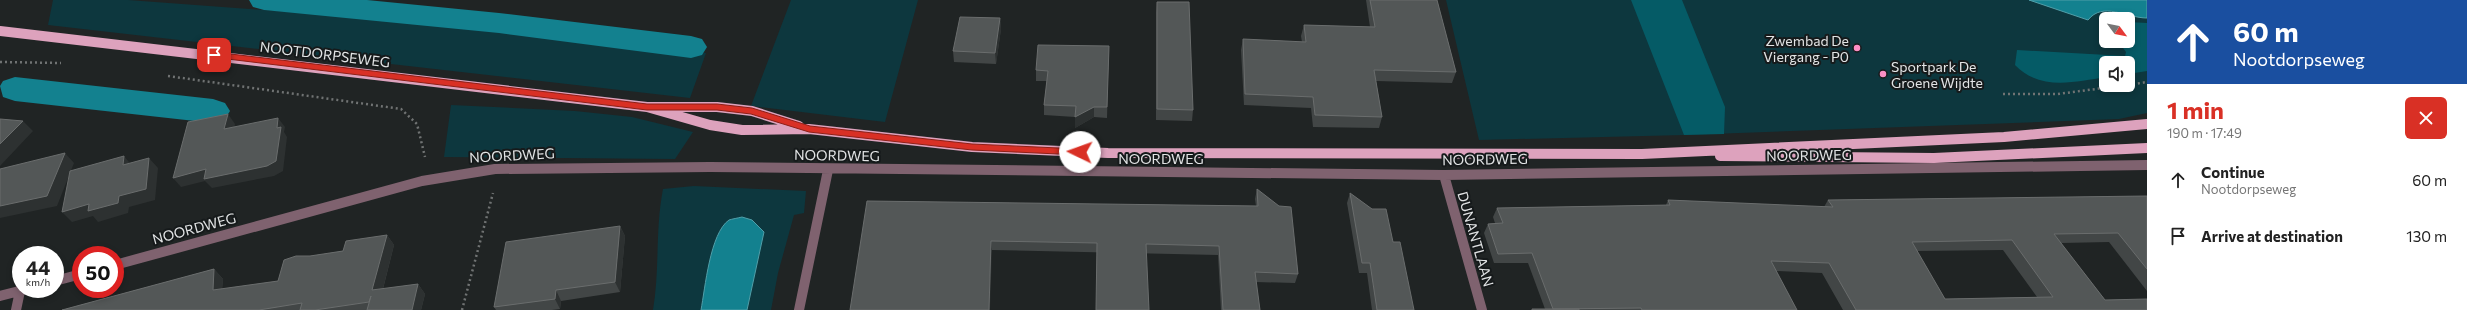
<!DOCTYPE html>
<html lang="en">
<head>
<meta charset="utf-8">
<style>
	:root { --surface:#fff; --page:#f2f2f2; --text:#222; --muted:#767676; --accent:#d93025 }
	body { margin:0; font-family:Commissioner,sans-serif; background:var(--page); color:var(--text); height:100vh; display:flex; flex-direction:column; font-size:15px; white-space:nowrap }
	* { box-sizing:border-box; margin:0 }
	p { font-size:13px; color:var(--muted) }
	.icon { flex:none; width:22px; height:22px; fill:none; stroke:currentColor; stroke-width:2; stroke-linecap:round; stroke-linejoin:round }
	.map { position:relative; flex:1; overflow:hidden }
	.drawer { display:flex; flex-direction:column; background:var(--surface); width:320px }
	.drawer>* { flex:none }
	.guide { background:#1a4fa0; color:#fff; overflow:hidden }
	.needle { width:26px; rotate:122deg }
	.controls { position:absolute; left:2099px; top:12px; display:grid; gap:8px }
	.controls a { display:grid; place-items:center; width:36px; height:36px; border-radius:6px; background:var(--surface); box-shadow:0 2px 6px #0003; font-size:20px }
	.speed { position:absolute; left:12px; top:246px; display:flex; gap:8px; font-size:20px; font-weight:700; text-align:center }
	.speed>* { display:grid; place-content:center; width:52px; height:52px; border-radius:50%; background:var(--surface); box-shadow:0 2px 6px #0003; line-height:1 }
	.speed small { font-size:10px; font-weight:400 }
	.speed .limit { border:6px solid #d22; background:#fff; color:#111 }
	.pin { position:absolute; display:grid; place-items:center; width:34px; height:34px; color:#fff; margin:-17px; border-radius:8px; box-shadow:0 2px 6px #0006 }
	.me { position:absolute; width:44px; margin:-22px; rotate:273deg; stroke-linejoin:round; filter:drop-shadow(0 0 3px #0008) }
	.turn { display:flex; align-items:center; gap:14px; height:84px; padding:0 20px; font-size:18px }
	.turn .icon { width:52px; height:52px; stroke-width:2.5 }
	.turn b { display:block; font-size:28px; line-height:34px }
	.round { display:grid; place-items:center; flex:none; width:42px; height:42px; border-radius:6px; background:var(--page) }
	.headline { display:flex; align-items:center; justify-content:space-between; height:68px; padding:0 20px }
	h1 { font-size:24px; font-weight:700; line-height:30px; color:var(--accent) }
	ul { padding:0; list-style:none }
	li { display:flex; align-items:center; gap:12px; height:56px; padding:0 20px }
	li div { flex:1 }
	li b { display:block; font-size:15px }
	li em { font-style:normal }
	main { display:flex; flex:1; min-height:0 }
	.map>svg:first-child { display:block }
	.green { fill:#0d373e; fill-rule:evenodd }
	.forest { fill:#055b66 }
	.water { fill:#13818f; stroke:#519fa9 }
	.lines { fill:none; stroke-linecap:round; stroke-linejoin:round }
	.canal { fill:#13818f; fill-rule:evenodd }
	.path { stroke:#707373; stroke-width:2.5; stroke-dasharray:2 3; stroke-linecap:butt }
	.minor { stroke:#7f626f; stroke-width:10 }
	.major { stroke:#dda2bd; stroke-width:10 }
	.wall { fill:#424646; fill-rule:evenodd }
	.shaded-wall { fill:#2d3131 }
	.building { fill:#535757; stroke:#6a6d6d; fill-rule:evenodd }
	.route { fill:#d93025; stroke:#8d1f18 }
	.poi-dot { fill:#fb8fc5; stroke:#161a1b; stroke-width:1.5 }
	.labels { text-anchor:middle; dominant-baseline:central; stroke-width:4; stroke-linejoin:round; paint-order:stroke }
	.poi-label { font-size:14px; fill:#e2e4e5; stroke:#161a1b; text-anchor:end }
	.street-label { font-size:14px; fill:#e2e4e5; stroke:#161a1b }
</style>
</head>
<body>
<main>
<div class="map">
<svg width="2147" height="310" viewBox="0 0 2147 310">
	<rect width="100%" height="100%" fill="#202424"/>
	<path class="green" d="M53,0H128L425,22L706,53L690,98L48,25Z
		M791,0H918L885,122L751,106Z
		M1446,0H2147V113L2119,119L1684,135L1479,140ZM2106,19H2128V41H2106ZM2106,63H2128V85H2106Z
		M451,105L575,111L632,117L693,132L675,159L444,157Z
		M694,186L806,191L804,213L794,215L778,273L771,310H747L764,232H720L714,247L701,310H653C660,269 655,230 663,189Z"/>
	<path class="forest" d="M1631,0H1682L1725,107L1724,134L1684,135Z
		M2128,22L2147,23V71L2128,74V63H2106V77C2074,82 2040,91 2015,65L2017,50L2125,56L2126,52L2118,41H2128Z"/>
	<path class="water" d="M2029,0H2147V18C2126,18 2103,1 2088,20Z
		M742,217L752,220L764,232L747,310H701C705,289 710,233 729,220C732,219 738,218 742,217Z"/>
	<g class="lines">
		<path class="canal" d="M249,0H367L499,13L691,36L702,39L707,47L702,55L691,58L499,33L264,10L253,7Z
			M15,77L213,99L225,103L230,111L225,119L213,123L15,101L3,97L0,86L3,81Z"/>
		<path class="path" d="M0,62L61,63
			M168,76L401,109L417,124L425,157
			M2128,85L2147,82
			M2003,94H2058L2126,85
			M462,310L493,193"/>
		<path class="minor" d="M1444,175L1482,310
			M115,265L422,181L495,169L710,167L1444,175L2147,165
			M55,281L81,274
			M0,296L27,289
			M16,310L20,291
			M799,310L828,170"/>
		<path class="major" d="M0,31L647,107H717L752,111L799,126
			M647,107L710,125L742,130L809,129L972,147L1108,153L1642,154L2004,137L2147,124
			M1720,156L1934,158L2147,148"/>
	</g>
	<path class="wall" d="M1366,0H1437L1456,72L1452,83L1376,81L1382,117L1379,128L1313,127L1311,108L1244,105L1241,50L1243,39L1302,42L1301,36L1304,25L1370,27Z
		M1157,2L1193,110L1192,121L1156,120V12Z
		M1000,18L1001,29L996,64L954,62L953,51Z
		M1109,46L1107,118L1094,117L1075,128V117L1044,115V105L1047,81H1036V70Z
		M1257,189L1298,274L1295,283L1256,282L1260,310H1221L1218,255L992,250L867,201L1256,206L1255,199Z
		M1350,193L1393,242L1414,310H1372L1367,273H1359L1347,203Z
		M2147,196V291L2109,242L2061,243L2105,300L2147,310H1843L1822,273L1776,271L1797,310H1532V309H1545L1528,263H1494L1484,233L1488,224L1495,223L1493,217L1497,208L1666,205L1668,200L1824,207L1828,200ZM2003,250L2037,297L1945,299L1917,251Z
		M620,226L625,236L620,292L561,301L560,309L552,310H496L494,307Z
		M387,235L394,245L383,289L418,284L425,294L421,310H62L214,269L223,279L222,289L278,281L310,256L343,251Z"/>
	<path class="shaded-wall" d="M1000,18L1001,29L996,64L995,53Z
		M1094,107V117L1075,128V117Z
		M228,114L235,124L232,139L224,129Z
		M278,118L285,127L284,132L287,137L283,171L274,176L212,188L205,181L181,187L173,178L277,128Z
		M23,121L33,131L0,166V144Z
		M65,153L74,163L57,206L0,218V206Z
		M124,156L133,167L123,165Z
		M149,158L158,168L155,200L129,207L128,213L98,222L93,216L72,222L62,212Z
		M620,226L625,236L620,292L615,282Z
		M387,235L394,245L380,300L372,290Z
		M991,241L992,250L990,310H989Z
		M214,269L223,279L221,300L213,290Z
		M418,284L425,294L421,310H412Z
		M556,290L561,301L560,309L555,299Z"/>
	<path class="building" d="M1370,0H1437L1456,72L1374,70L1382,117L1315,115L1313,97L1245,94L1243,39L1306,42L1304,25L1375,27Z
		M1157,2H1189L1193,110L1157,109Z
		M960,17L1000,18L995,53L953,51Z
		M1038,45L1109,46L1107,107H1094L1075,117L1076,106L1044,105L1048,71L1036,70Z
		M228,114L224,129L278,118L277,128L281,127L276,161L267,166L204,179L206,169L173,178L188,122Z
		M0,119L23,121L0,144Z
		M65,153L47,196L0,206V169Z
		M124,156L123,165L149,158L146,189L119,196L118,203L88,211L89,204L62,212L70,171Z
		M1257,189L1279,206L1291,207L1298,274L1255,272L1260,310H1223L1219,246L1146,244L1149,310H1096L1097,243L991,241L989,310H850L867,201L1258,206Z
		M1350,193L1372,209H1386L1393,242H1400L1414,310H1377L1370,263H1362Z
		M2147,196V269L2118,233L2054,234L2105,300L2147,299V310H1856L1829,263L1771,261L1797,310H1642L1641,308L1553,309L1532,253L1498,254L1488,224L1503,223L1497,208L1670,205L1668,200L1833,207L1828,200ZM2012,240L2053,297L1945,299L1912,242Z
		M620,226L615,282L556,290L555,299L494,307L506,242Z
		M387,235L372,290L418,284L412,310H367L371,296L369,302L315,310H300L302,303L259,310H62L214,269L213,290L278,281L284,260L296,256H310L343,251L346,241Z
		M1532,309H1579V310H1532Z"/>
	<path class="route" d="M214,52L647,104H717L752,108L810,126L972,144L1080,149L1084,152L1080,155L972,150L809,132L751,114L717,110H647L211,57L210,55Z"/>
	<g class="poi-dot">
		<circle cx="1857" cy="48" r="4"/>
		<circle cx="1883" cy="74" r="4"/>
	</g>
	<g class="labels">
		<g class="poi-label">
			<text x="1849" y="40">Zwembad De<tspan x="1849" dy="16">Viergang - P0</tspan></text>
			<text x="1891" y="66" text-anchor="start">Sportpark De<tspan x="1891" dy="16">Groene Wijdte</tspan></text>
		</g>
		<g class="street-label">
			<text transform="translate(325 54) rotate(7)">NOOTDORPSEWEG</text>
			<text transform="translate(512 155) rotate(-3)">NOORDWEG</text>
			<text transform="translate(837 155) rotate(1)">NOORDWEG</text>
			<text transform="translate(1809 155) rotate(-1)">NOORDWEG</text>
			<text x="1161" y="158">NOORDWEG</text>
			<text transform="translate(1485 159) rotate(-1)">NOORDWEG</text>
			<text transform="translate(194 228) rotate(-15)">NOORDWEG</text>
			<text transform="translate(1476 239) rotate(74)">DUNANTLAAN</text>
		</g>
	</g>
</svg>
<div class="controls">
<a><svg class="needle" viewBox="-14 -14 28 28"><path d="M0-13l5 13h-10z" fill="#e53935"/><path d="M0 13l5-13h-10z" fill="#767676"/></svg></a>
<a><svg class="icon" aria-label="sound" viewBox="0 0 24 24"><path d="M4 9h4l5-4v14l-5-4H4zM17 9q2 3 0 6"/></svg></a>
</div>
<div class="speed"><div>44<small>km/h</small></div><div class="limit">50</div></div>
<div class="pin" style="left:214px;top:55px;background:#d93025"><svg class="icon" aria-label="arrive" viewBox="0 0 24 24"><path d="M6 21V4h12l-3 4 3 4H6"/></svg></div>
<svg class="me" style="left:1080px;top:152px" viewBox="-20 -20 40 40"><circle r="19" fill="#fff"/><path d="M0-13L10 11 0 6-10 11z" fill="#d93025"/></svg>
</div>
<section class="drawer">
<div class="guide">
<div class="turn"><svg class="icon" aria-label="ahead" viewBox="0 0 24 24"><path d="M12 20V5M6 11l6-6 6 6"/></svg><div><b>60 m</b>Nootdorpseweg</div></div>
</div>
<div class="headline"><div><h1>1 min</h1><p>190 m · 17:49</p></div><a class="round" style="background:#d93025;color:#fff"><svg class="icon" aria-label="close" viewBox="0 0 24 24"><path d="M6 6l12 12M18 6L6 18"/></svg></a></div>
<ul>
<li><svg class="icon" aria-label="ahead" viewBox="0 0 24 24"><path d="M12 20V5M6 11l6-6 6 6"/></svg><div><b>Continue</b><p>Nootdorpseweg</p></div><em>60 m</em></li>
<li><svg class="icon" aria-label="arrive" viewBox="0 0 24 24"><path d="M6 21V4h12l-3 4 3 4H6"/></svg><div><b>Arrive at destination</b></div><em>130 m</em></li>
</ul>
</section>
</main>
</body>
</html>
